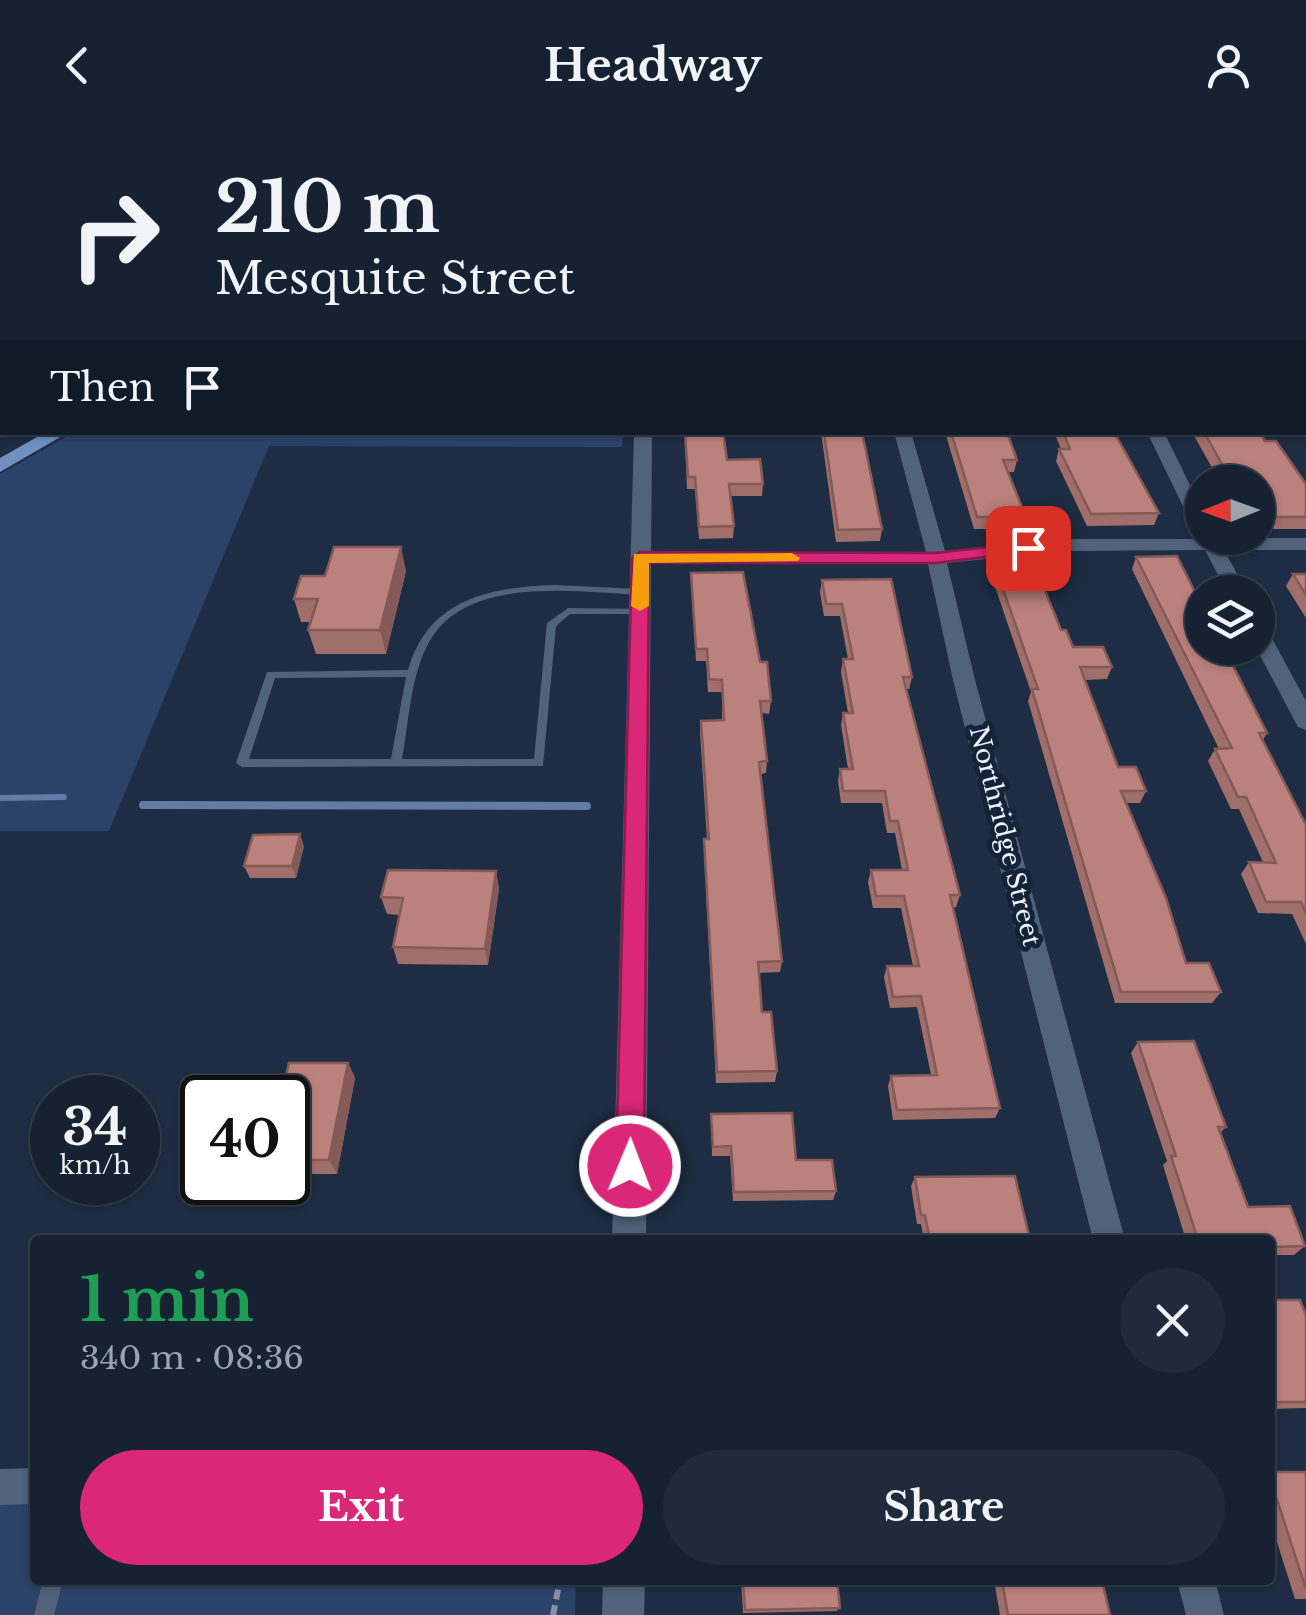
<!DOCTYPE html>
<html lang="en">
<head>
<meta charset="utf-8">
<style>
	:root { --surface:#162232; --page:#1f2a3a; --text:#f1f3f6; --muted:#9ea4ac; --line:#353f4d; --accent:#db2777 }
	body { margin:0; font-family:"Libre Baskerville",serif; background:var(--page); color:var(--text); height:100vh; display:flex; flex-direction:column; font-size:38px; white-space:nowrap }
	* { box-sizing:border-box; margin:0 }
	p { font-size:32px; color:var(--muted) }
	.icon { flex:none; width:55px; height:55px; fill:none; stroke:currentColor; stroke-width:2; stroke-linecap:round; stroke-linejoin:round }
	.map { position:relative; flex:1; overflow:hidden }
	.sheet { position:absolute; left:30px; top:1105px; width:1245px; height:350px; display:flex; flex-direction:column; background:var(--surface); border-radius:10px; box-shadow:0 2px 8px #0004,0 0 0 2px var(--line) }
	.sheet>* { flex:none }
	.guide { position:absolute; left:0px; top:0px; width:1308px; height:305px; box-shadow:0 2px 8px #0004,0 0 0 2px var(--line); background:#162232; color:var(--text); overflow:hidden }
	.needle { width:65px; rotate:269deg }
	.fabs { position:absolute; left:1185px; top:335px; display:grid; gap:20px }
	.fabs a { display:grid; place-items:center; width:90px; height:90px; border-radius:50%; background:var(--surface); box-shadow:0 2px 8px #0004,0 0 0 2px var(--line); font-size:50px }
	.speed { position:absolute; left:30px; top:945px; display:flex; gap:20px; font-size:50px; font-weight:700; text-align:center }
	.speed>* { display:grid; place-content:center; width:130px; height:130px; border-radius:50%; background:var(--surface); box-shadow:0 2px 8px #0004,0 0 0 2px var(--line); line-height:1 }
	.speed small { font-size:25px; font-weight:400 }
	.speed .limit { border:5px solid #111; border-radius:15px; background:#fff; color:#111 }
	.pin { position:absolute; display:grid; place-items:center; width:85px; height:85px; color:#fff; margin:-42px; border-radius:20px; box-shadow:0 5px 15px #0006 }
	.me { position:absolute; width:110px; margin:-55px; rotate:1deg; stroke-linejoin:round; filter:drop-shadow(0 0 8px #0008) }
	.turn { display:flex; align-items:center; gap:35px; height:210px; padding:0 50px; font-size:45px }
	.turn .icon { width:130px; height:130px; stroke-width:2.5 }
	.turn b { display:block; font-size:70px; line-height:85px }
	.then { display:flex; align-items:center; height:95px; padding:0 50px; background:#0003; gap:20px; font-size:38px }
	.round { display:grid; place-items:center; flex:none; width:105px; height:105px; border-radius:52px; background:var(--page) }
	.head { display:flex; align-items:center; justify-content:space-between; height:170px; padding:0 50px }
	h1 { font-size:60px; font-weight:800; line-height:75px; color:#1e9e55 }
	.primary-button { display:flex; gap:20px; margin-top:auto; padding:20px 50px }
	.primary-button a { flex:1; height:115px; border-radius:60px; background:var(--accent); color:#fff; font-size:40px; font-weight:800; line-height:115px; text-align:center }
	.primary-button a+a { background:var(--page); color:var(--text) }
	header { display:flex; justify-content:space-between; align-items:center; height:130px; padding:0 50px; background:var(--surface); font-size:45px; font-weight:800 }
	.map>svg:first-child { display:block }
	.green { fill:#2b4369 }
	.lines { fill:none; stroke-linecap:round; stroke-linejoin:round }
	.stream-far1 { stroke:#617da7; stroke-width:6 }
	.stream { stroke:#617da7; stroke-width:8 }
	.path { stroke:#8793a4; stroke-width:6; stroke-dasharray:10 6; stroke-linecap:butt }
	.service { fill:#51627b; fill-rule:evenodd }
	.minor { fill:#51627b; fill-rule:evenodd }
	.tertiary { fill:#51627b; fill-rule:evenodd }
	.primary { fill:#7090c2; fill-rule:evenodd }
	.wall { fill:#a16f6b }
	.shaded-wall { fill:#835a57 }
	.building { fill:#bb817c; stroke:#835a57; stroke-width:2.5 }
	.route { fill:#db2777; stroke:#8e194d; stroke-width:2.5 }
	.slow { fill:#f59e0b }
	.labels { text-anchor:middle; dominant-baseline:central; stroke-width:10; stroke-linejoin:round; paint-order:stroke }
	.street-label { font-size:25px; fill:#eaf2fe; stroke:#142338 }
</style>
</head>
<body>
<header><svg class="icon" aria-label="back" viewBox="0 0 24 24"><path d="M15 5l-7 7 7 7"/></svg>Headway<svg class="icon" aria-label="person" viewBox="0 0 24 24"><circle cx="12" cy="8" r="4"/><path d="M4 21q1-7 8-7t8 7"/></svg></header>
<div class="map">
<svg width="1306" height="1485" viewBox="0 0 1306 1485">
	<rect width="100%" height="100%" fill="#1e2d43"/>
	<path class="green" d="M73,303L623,302V303L622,317L269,316L109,701H0V344Z
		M35,1363V1450H576L575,1485H0V1364Z"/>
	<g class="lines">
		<path class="stream-far1" d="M0,668L64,667"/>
		<path class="stream" d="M143,675L587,676"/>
		<path class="path" d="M553,1485L560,1450"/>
		<path class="service" d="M555,455L640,459L645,462L640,465C575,462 462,444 427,516C410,550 409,592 402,629H534L547,493L568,478L644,479L645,481L640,484H570L556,496L543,636L242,637L236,633L267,542L408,540C428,469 490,457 555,455ZM406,547L391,629H249L275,548Z
			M43,1450H63L54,1485H34Z"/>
		<path class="minor" d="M821,0H833L834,2H823Z
			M990,0H1002L1003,2H992Z
			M1202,0H1214L1216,2H1204Z
			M1305,27H1306V35H1305Z
			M1305,157H1306V167H1305Z
			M0,179H2V187H0Z
			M894,302H911L945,421L1066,409H1199L1202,404V408H1306V420H1224L1247,462H1227L1205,420L1066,421L947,433L975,550L1125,1110H1093L953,550L928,434H640L630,428L640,422H926Z
			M1147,302H1164L1202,380V402L1193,397Z
			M1258,494L1268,501L1306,571V600L1298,597L1256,518Z
			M35,1338V1374L0,1375V1339Z
			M1177,1450H1215L1224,1485H1186Z"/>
		<path class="tertiary" d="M483,0H506L507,2H485Z
			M634,302H652L646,1110H612Z
			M603,1450H645L644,1485H602Z"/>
		<path class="primary" d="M0,295L2,302L9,304L0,307Z
			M46,302H69L0,342V328Z"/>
	</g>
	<path class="wall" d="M1305,206L1306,207V290L1305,289Z
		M821,302H862L882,399L880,411L836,412Z
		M945,302H1007L1017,330L1014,342H1008L1026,387L1022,399H974Z
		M1054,302H1114L1159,383L1154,395L1087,396L1056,331L1059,319H1061Z
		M1192,302H1260L1265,311L1306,354V399H1258V352H1220Z
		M685,304L763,354L762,366H731L734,396L733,408L699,409L695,359H687Z
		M1136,427L1267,603L1263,610L1306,695V814L1292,784L1258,783L1241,744L1249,732H1263L1239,679H1231L1208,631L1215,619H1219L1132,439Z
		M995,436L1061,500L1073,517L1112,537L1107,549L1085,550L1118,637L1146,661L1140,673H1126L1186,833L1221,862L1212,873H1115L1028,571L1031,562L992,448Z
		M406,441L386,524H316L308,500L311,492H301L294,469L325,446Z
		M691,443L760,532L771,571L769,584L762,583L767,631L766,643L761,644L782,831L780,842L759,843L762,882L777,941L775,952L716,953L704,721V709H707L700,603L701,591L722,590V562H708L706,531H696Z
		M1293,444H1306V488L1286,456Z
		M822,450L912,547L909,559H906L960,765L956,777H953L1000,978L995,988L893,990L888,956L891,946L931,945L917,877L890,878L884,847L887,836H913L901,778H873L868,752L871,740H902L895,703H887L882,673H841L838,651L840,639H848L841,595L843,583H848L841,542L843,529H848L840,486H824L820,462Z
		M304,716L296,748H250L244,736Z
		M496,741L499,759L488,835L398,834L393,817L399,785L387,784L381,767Z
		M1138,912L1226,997L1220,1003L1248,1077L1305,1116L1294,1125H1270V1110H1186L1163,1035L1167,1031L1131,923Z
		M348,933L355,948L337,1044H288V968Z
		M711,984L796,1030L836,1061L833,1070L733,1071L730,1026H712Z
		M915,1047L1030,1110H924L921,1094H917L911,1056Z
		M1270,1170L1306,1185V1278L1270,1279Z
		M1270,1342H1306V1469H1295L1270,1390Z
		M741,1450H837L840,1478L836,1481L743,1483Z
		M994,1450H1102L1110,1485H1000Z"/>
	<path class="shaded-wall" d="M168,0H198L191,2H161Z
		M2,26V40L0,43V29Z
		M401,417L406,441L386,524L380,500Z
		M300,704L304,716L296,748L292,736Z
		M496,741L499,759L488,835L485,819Z
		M348,933L355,948L337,1044L329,1030Z"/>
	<path class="building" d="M0,0H168L161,2H2V26L0,29Z
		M242,0H473L470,2H238Z
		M773,0H799L800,2H774Z
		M861,0H969L971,2H861Z
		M1030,0H1062L1063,2H1032Z
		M1133,0H1171L1173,2H1135Z
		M1305,206L1306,207V254L1305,253Z
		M700,302H723L727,330L760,329L763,354H729L734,396L699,397L695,347H688L685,304Z
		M824,302H862L882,399L838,400Z
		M951,302H1007L1017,330H1003L1026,387H977Z
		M1063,302H1114L1159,383L1091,384L1059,319H1070Z
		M1204,302H1260L1265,311H1276L1306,354V387H1258V352H1232Z
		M334,417H401L380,500H308L318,469H294L301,446H325Z
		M1177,426L1202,476V518H1224L1267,603H1259L1306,695V783L1301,772H1266L1249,732L1276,733L1246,667H1238L1215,619L1232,618L1136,427Z
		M995,436H1035L1061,500H1066L1073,517H1103L1112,537H1080L1118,637H1136L1146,661H1121L1166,768L1186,833H1209L1221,862H1121L1032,559H1038Z
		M743,442L760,532H767L771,571H760L767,631L759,632L782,831L758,832L762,882H771L777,941L717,942L704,709H709L701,591L724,590L722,550L709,549L707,519H696L691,443Z
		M1293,444H1306V465Z
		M891,449L912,547H903L960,765H950L1000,978L897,980L891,946L937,945L921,866L893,867L887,836H919L904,766H876L871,740H908L898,691H890L885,661H843L840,639H853L843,583H853L843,529H853L842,474H826L822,450Z
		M300,704L292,736H244L253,705Z
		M388,740L496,741L485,819L393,817L403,768L381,767Z
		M1194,911L1226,997H1218L1248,1077L1290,1076L1305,1116L1270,1117V1110H1198L1171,1026H1176L1138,912Z
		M289,933H348L329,1030H288V968H281Z
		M792,983L796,1030H832L836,1061L734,1062L731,1016L713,1017L711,984Z
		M1015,1046L1030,1110H930L925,1085H921L915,1047Z
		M1270,1170H1300L1306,1185V1272H1270Z
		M1270,1342H1306V1459L1270,1348Z
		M743,1450H837L840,1478L745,1480Z
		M1002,1450H1102L1110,1485H1008Z"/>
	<path class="route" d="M1028,413L1034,414V421L935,433H649L644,1036L640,1045L630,1049L620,1045L616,1036L632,428L640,422L935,423Z"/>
	<path class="slow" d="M792,423L800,428L798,431L649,433V476L640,481L631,476L634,424Z"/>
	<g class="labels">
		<g class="street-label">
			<text transform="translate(1005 706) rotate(76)">Northridge Street</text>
		</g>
	</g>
</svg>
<div class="fabs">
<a><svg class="needle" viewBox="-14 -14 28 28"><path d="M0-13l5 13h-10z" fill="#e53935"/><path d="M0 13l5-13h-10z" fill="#9ea4ac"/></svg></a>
<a><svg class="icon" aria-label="layers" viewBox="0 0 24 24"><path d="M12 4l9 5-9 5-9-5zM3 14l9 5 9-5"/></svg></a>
</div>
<div class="speed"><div>34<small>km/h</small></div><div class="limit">40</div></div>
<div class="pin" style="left:1028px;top:418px;background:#d93025"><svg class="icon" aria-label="arrive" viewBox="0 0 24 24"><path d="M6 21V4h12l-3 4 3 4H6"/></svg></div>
<svg class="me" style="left:630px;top:1036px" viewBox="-20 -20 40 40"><circle r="17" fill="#db2777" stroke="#fff" stroke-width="3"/><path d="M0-11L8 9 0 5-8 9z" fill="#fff"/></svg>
<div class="guide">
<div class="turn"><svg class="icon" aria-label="right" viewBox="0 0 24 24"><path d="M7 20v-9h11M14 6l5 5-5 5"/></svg><div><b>210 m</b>Mesquite Street</div></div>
<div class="then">Then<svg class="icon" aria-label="arrive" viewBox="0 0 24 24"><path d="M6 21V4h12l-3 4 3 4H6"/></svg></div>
</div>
<section class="sheet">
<div class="head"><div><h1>1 min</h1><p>340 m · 08:36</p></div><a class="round"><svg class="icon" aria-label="close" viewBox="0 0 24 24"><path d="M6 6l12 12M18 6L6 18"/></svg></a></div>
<div class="primary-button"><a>Exit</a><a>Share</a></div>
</section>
</div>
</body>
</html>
